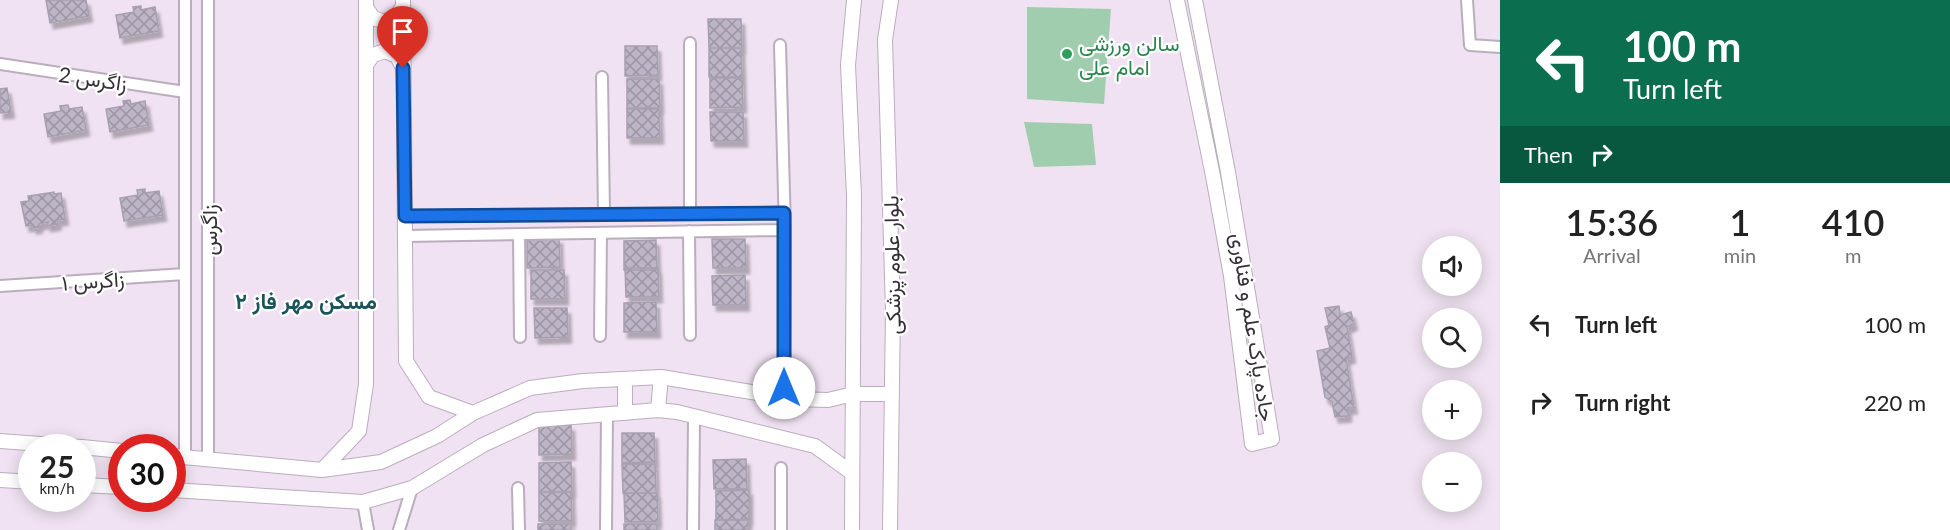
<!DOCTYPE html>
<html lang="en">
<head>
<meta charset="utf-8">
<style>
	:root { --surface:#fff; --page:#f2f2f2; --text:#222; --muted:#767676 }
	body { margin:0; font-family:Lato,Vazirmatn,sans-serif; background:var(--page); color:var(--text); height:100vh; display:flex; flex-direction:column; font-size:22px; white-space:nowrap }
	* { box-sizing:border-box; margin:0 }
	p { font-size:20px; color:var(--muted) }
	.icon { flex:none; width:33px; height:33px; fill:none; stroke:currentColor; stroke-width:2; stroke-linecap:round; stroke-linejoin:round }
	.map { position:relative; flex:1; overflow:hidden }
	.drawer { display:flex; flex-direction:column; background:var(--surface); width:450px }
	.drawer>* { flex:none }
	.hud { background:#0b6e4f; color:#fff; overflow:hidden }
	.controls { position:absolute; left:1422px; top:236px; display:grid; gap:12px }
	.controls a { display:grid; place-items:center; width:60px; height:60px; border-radius:50%; background:var(--surface); box-shadow:0 3px 15px #0003; font-size:30px }
	.speed { position:absolute; left:18px; top:434px; display:flex; gap:12px; font-size:30px; font-weight:700; text-align:center }
	.speed>* { display:grid; place-content:center; width:78px; height:78px; border-radius:50%; background:var(--surface); box-shadow:0 3px 15px #0003; line-height:1 }
	.speed small { font-size:15px; font-weight:400 }
	.speed .limit { border:9px solid #d22; background:#fff; color:#111 }
	.pin { position:absolute; display:grid; place-items:center; width:51px; height:51px; color:#fff; margin:-62px -26px; border-radius:50% 50% 50% 0; rotate:-45deg; box-shadow:0 0 6px #0007 }
	.pin .icon { rotate:45deg }
	.me { position:absolute; width:66px; margin:-33px; rotate:0deg; stroke-linejoin:round; filter:drop-shadow(0 0 4px #0008) }
	.turn { display:flex; align-items:center; gap:21px; height:126px; padding:0 24px; font-size:27px }
	.turn .icon { width:78px; height:78px; stroke-width:2.5 }
	.turn b { display:block; font-size:42px; line-height:51px }
	.then { display:flex; align-items:center; height:57px; padding:0 24px; background:#0003; gap:12px; font-size:22px }
	.eta { display:flex; justify-content:space-evenly; align-items:center; height:102px; text-align:center }
	.eta b { font-size:36px; font-weight:600; line-height:42px }
	ul { padding:0; list-style:none }
	li { display:flex; align-items:center; gap:18px; height:78px; padding:0 24px }
	li div { flex:1 }
	li b { display:block; font-size:22px }
	li em { font-style:normal }
	main { display:flex; flex:1; min-height:0 }
	.map>svg:first-child { display:block }
	.park { fill:#9fcdae }
	.building { fill:url(#building-cross-hatch); stroke:#a8a0b1; stroke-width:1.5; filter:url(#shadow) }
	.lines { fill:none; stroke-linecap:round; stroke-linejoin:round }
	.minor-casing { stroke:#baadbc; stroke-width:14 }
	.tertiary-casing { stroke:#baadbc; stroke-width:16 }
	.minor { stroke:#fff; stroke-width:10 }
	.tertiary { stroke:#fff; stroke-width:14 }
	.route-casing { stroke:#114b97; stroke-width:15 }
	.route { stroke:#1a73e8; stroke-width:10 }
	.leisure-dot { fill:#2e9e5b; stroke:#fff; stroke-width:2 }
	.labels { text-anchor:middle; dominant-baseline:central; stroke-width:4.5; stroke-linejoin:round; paint-order:stroke }
	.leisure-label { font-size:21px; fill:#27864d; stroke:#fff; text-anchor:start }
	.street-label { font-size:21px; fill:#353036; stroke:#fff }
	.neighbourhood-label { font-size:22px; font-weight:bold; fill:#1a555c; stroke:#fff }
</style>
</head>
<body>
<main>
<div class="map">
<svg width="1500" height="530" viewBox="0 0 1500 530">
	<defs>
		<pattern id="building-cross-hatch" width="8" height="8" patternUnits="userSpaceOnUse" patternTransform="scale(1.5)"><rect width="8" height="8" fill="#beb6c7"/><path d="M0 0l8 8M0 8l8-8" fill="none" stroke="#9b94a2"/></pattern>
		<filter id="shadow"><feDropShadow dx="3.5" dy="6" stdDeviation="1.5" flood-color="#0004"/></filter>
	</defs>
	<rect width="100%" height="100%" fill="#f0e2f2"/>
	<path class="park" d="M1027,7L1111,9L1104,104L1027,99Z
		M1024,122L1092,124L1096,165L1034,167Z"/>
	<path class="building" d="M46,0H86L89,16L50,23Z
		M141,6V10L155,7L159,31L120,38L116,15L134,12L133,7Z
		M708,19H741L742,48H709Z
		M625,46H657L658,75L625,76Z
		M709,48H741L742,77H709Z
		M710,78H742L743,107L710,108Z
		M627,79H659L660,108H627Z
		M7,88L11,112L0,113V89Z
		M130,100L131,104L145,101L149,125L110,132L106,109L124,106L123,101Z
		M68,105L69,109L82,107L86,130L48,137L44,114L61,111L60,106Z
		M627,109H659L660,138H627Z
		M710,112H743L744,141H711Z
		M145,189V193L159,191L163,215L124,221L120,198L138,195L137,190Z
		M54,192V194L61,193L65,219L57,220L58,224L47,226L48,222L39,224V227L33,228V225L26,226L21,202L29,201L28,196Z
		M527,238H559L560,267L527,268Z
		M712,239H745L746,268H713Z
		M656,240L657,270H624V241Z
		M625,268H658L659,297H626Z
		M531,270H564L565,299H531Z
		M745,275L746,305H713L712,276Z
		M656,302L657,332H624V303Z
		M1339,306L1340,315L1351,312L1354,324L1347,327L1352,357L1346,359L1354,408H1348V416L1335,417L1332,402L1325,397L1317,351L1330,348L1325,327L1329,325L1325,308Z
		M534,308H567L568,337L535,338Z
		M571,425L572,454L539,455V426Z
		M622,433H654L655,462L622,463Z
		M746,459L747,489H714L713,460Z
		M571,462L572,492H539V463Z
		M622,464H655L656,493H623Z
		M749,490V520H716V491Z
		M539,492H571L572,521H539Z
		M624,493H657L658,522H625Z
		M748,519V530H715V520Z
		M538,524H571V530H538Z
		M624,524H657V530H624Z"/>
	<g class="lines">
		<defs>
			<path id="minor" d="M185,0V457
				M208,0V459
				M1467,0L1470,45L1500,47
				M0,64L185,92
				M602,77L604,214
				M690,214V43
				M405,216L784,213
				M689,231L690,335
				M519,234L520,337
				M405,236L785,230L780,45
				M0,286L185,274
				M600,336L601,233
				M784,389L785,230
				M518,488L519,530
				M363,502L368,530
				M399,530L412,488
				M606,530L607,414
				M693,530L694,416
				M781,530V468"/>
			<path id="tertiary" d="M403,0L406,361L429,397L473,413
				M1177,0L1213,176L1231,276L1252,444L1272,439L1228,172L1195,0
				M366,7L373,18L385,22L396,17L403,6
				M366,65L373,55L385,51L397,56L403,68
				M625,379V413
				M658,410L661,377
				M0,441L81,447
				M82,447L122,451
				M172,456L322,470L381,462L437,436L473,413L530,388L583,381L661,377L793,399L828,400L853,394H892
				M322,470L359,431L366,384V0
				M0,480L32,482
				M82,485L122,487
				M172,490L363,502L412,488L483,445L537,420L658,410L677,412L815,446L852,473
				M852,530L854,196L848,65L854,0
				M890,530L893,310L885,40L891,0"/>
		</defs>
		<use href="#minor" class="minor-casing"/>
		<use href="#tertiary" class="tertiary-casing"/>
		<use href="#minor" class="minor"/>
		<use href="#tertiary" class="tertiary"/>
	</g>
	<g class="lines">
		<defs>
			<path id="route" d="M403,68L405,216L784,213V388"/>
		</defs>
		<use href="#route" class="route-casing"/>
		<use href="#route" class="route"/>
	</g>
	<circle class="leisure-dot" cx="1067" cy="54" r="6"/>
	<g class="labels">
		<g class="leisure-label">
			<text x="1079" y="42">سالن ورزشی<tspan x="1079" dy="24">امام علی</tspan></text>
		</g>
		<g class="street-label">
			<text transform="translate(93 78) rotate(8)">زاگرس 2</text>
			<text transform="translate(208 230) rotate(-90)">زاگرس</text>
			<text transform="translate(891 265) rotate(-91)">بلوار علوم پزشکی</text>
			<text transform="translate(93 280) rotate(-4)">زاگرس ۱</text>
			<text transform="translate(1254 327) rotate(81)">جاده پارک علم و فناوری</text>
		</g>
		<g class="neighbourhood-label">
			<text x="306" y="300">مسکن مهر فاز ۲</text>
		</g>
	</g>
</svg>
<div class="controls">
<a><svg class="icon" aria-label="sound" viewBox="0 0 24 24"><path d="M4 9h4l5-4v14l-5-4H4zM17 9q2 3 0 6"/></svg></a>
<a><svg class="icon" aria-label="search" viewBox="0 0 24 24"><circle cx="10" cy="10" r="6"/><path d="M15 15l6 6"/></svg></a>
<a>+</a>
<a>−</a>
</div>
<div class="speed"><div>25<small>km/h</small></div><div class="limit">30</div></div>
<div class="pin" style="left:403px;top:68px;background:#d93025"><svg class="icon" aria-label="arrive" viewBox="0 0 24 24"><path d="M6 21V4h12l-3 4 3 4H6"/></svg></div>
<svg class="me" style="left:784px;top:388px" viewBox="-20 -20 40 40"><circle r="19" fill="#fff"/><path d="M0-13L10 11 0 6-10 11z" fill="#1a73e8"/></svg>
</div>
<section class="drawer">
<div class="hud">
<div class="turn"><svg class="icon" aria-label="left" viewBox="0 0 24 24"><path d="M17 20v-9H6M10 6l-5 5 5 5"/></svg><div><b>100 m</b>Turn left</div></div>
<div class="then">Then<svg class="icon" aria-label="right" viewBox="0 0 24 24"><path d="M7 20v-9h11M14 6l5 5-5 5"/></svg></div>
</div>
<div class="eta">
<div><b>15:36</b><p>Arrival</p></div>
<div><b>1</b><p>min</p></div>
<div><b>410</b><p>m</p></div>
</div>
<ul>
<li><svg class="icon" aria-label="left" viewBox="0 0 24 24"><path d="M17 20v-9H6M10 6l-5 5 5 5"/></svg><div><b>Turn left</b></div><em>100 m</em></li>
<li><svg class="icon" aria-label="right" viewBox="0 0 24 24"><path d="M7 20v-9h11M14 6l5 5-5 5"/></svg><div><b>Turn right</b></div><em>220 m</em></li>
</ul>
</section>
</main>
</body>
</html>
